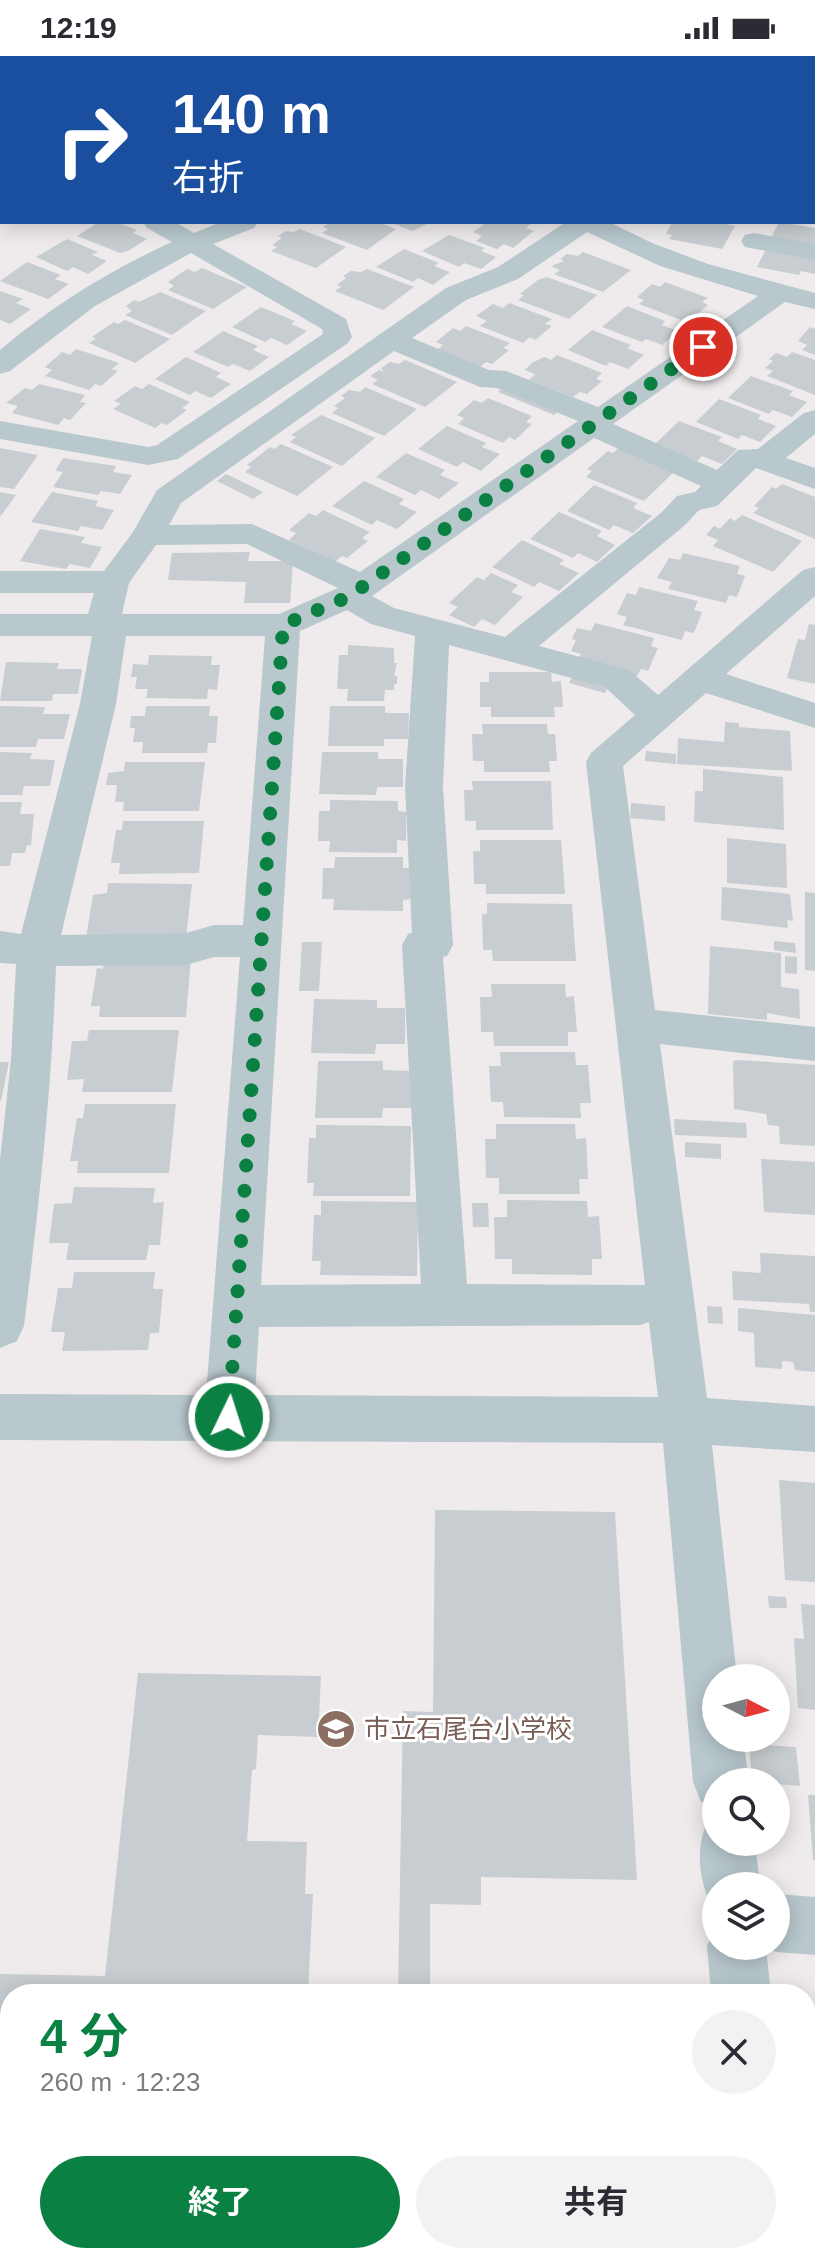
<!DOCTYPE html>
<html lang="ja">
<head>
<meta charset="utf-8">
<style>
	:root { --surface:#fff; --page:#f2f2f3; --text:#2b2b33; --muted:#7c7c81; --accent:#0b8043 }
	body { margin:0; font-family:Arial,"Noto Sans JP",sans-serif; background:var(--page); color:var(--text); height:100vh; display:flex; flex-direction:column; font-size:30px; white-space:nowrap }
	* { box-sizing:border-box; margin:0 }
	p { font-size:26px; color:var(--muted) }
	.icon { flex:none; width:44px; height:44px; fill:none; stroke:currentColor; stroke-width:2; stroke-linecap:round; stroke-linejoin:round }
	.map { position:relative; flex:1; overflow:hidden }
	.details { position:absolute; left:0px; top:1928px; width:816px; height:280px; display:flex; flex-direction:column; background:var(--surface); border-radius:32px 32px 0 0; box-shadow:0 4px 20px #0003 }
	.details>* { flex:none }
	.banner { position:absolute; left:0px; top:0px; width:816px; height:168px; box-shadow:0 4px 20px #0003; background:#1a4fa0; color:#fff; overflow:hidden }
	.needle { width:52px; rotate:96deg }
	.buttons { position:absolute; left:702px; top:1608px; display:grid; gap:16px }
	.buttons a { display:grid; place-items:center; width:88px; height:88px; border-radius:50%; background:var(--surface); box-shadow:0 4px 20px #0003; font-size:40px }
	.pin { position:absolute; display:grid; place-items:center; width:68px; height:68px; color:#fff; margin:-34px; border:4px solid #fff; border-radius:50%; box-shadow:0 2px 8px #0007 }
	.me { position:absolute; width:88px; margin:-44px; rotate:4deg; stroke-linejoin:round; filter:drop-shadow(0 0 6px #0008) }
	.turn { display:flex; align-items:center; gap:28px; height:168px; padding:0 40px; font-size:36px }
	.turn .icon { width:104px; height:104px; stroke-width:2.5 }
	.turn b { display:block; font-size:56px; line-height:68px }
	.round { display:grid; place-items:center; flex:none; width:84px; height:84px; border-radius:42px; background:var(--page) }
	.head { display:flex; align-items:center; justify-content:space-between; height:136px; padding:0 40px }
	h1 { font-size:48px; font-weight:700; line-height:60px; color:var(--accent) }
	.primary-button { display:flex; gap:16px; margin-top:auto; padding:16px 40px }
	.primary-button a { flex:1; height:92px; border-radius:48px; background:var(--accent); color:#fff; font-size:32px; font-weight:700; line-height:92px; text-align:center }
	.primary-button a+a { background:var(--page); color:var(--text) }
	.status { display:flex; justify-content:space-between; align-items:center; height:56px; padding:0 40px; background:var(--surface); direction:ltr }
	.status svg { height:22px; fill:currentColor }
	.map>svg:first-child { display:block }
	.building { fill:#c7cdd1 }
	.lines { fill:none; stroke-linecap:round; stroke-linejoin:round }
	.minor { fill:#b8c8cd; fill-rule:evenodd }
	.route { stroke:#0b8043; stroke-width:14; stroke-dasharray:0 25.2 }
	.labels { text-anchor:middle; dominant-baseline:central; stroke-width:6; stroke-linejoin:round; paint-order:stroke }
	.near-education-label { font-size:26px; fill:#785e54; stroke:#fff; text-anchor:start }
</style>
</head>
<body>
<div class="status"><b>12:19</b><svg viewBox="0 0 49 12"><path d="M0 12V9h3v3zM5 12V6h3v6zM10 12V3h3v9zM15 12V0h3v12zM26 1h20v11H26zM47 4h2v5h-2z"/></svg></div>
<div class="map">
<svg width="815" height="2208" viewBox="0 0 815 2208">
	<rect width="100%" height="100%" fill="#efebec"/>
	<path class="building" d="M99,166H116L137,174L133,177L147,183L128,195L120,197L77,180Z
		M331,166H377L396,173L367,194L322,177L328,173L323,171Z
		M390,166H431L412,175Z
		M487,166H529L532,167L526,172L534,175L513,192L504,188L497,193L476,185L482,180L473,176Z
		M672,166H716L735,170L722,193L669,183L672,179L666,178Z
		M779,166L815,172V190L770,184Z
		M300,173L346,191L316,212L271,195L277,191L272,189L282,182L278,180L286,175L294,176Z
		M449,179L485,192L481,195L496,201L481,213L464,207L459,211L422,195Z
		M67,183L98,196L92,199L107,205L88,218L73,211L67,215L36,201Z
		M768,189L815,202V218L801,215L799,219L757,211Z
		M404,193L439,207L434,210L450,216L433,229L418,222L413,226L376,211Z
		M583,196L631,214L603,236L554,218L560,214L551,210L564,205L560,203L567,198L578,200Z
		M27,206L61,219L55,223L69,228L48,243L0,225Z
		M202,212L247,231L213,253L168,234L174,230L168,226L187,213L195,216Z
		M367,213L414,231L383,254L335,235L341,231L337,229L346,222L343,220L351,215L361,216Z
		M547,221L597,239L569,263L518,244L524,239L520,238L538,224Z
		M665,226L708,242L702,246L708,249L694,261L688,259L681,264L639,248L644,244L637,241L652,228L660,231Z
		M0,235L23,243L16,247L31,253L10,268L0,264Z
		M160,236L206,255L172,279L125,259L132,255L126,250L134,244L139,246Z
		M509,247L552,263L545,268L552,270L535,284L530,281L523,287L480,270L487,265L476,260L493,248L503,252Z
		M627,250L665,265L662,269L678,275L662,289L646,283L642,286L602,271Z
		M261,251L295,265L291,268L307,275L287,289L271,282L265,286L232,271Z
		M125,264L170,283L135,307L89,287L96,283L92,281L114,266L118,268Z
		M466,270L510,287L503,292L509,294L492,308L486,306L480,311L437,294L443,289L436,286L453,272L460,275Z
		M810,271L815,273V299L802,294L807,289L798,285Z
		M592,274L631,289L627,292L644,299L628,313L610,306L606,310L568,294Z
		M223,275L258,290L253,294L269,301L250,315L233,308L228,311L193,296Z
		M76,293L119,307L112,313L118,315L101,330L95,328L89,334L45,320L52,314L45,311L62,296L70,299Z
		M792,296L815,304V339L767,320L773,315L765,312L773,305L769,303L776,297L787,301Z
		M557,299L602,317L596,323L602,325L587,338L580,336L573,341L529,324L535,318L525,314L532,307L544,301L551,304Z
		M186,301L221,317L216,321L231,328L211,342L195,335L190,339L155,323Z
		M405,304L457,326L425,351L372,328L378,324L370,320L379,314L384,316L381,312L390,306L399,308Z
		M751,320L793,335L789,339L807,346L792,361L773,354L769,358L728,342Z
		M39,328L85,339L80,346L86,347L70,364L64,362L58,369L12,357L18,350L6,347L25,332L32,334Z
		M149,328L190,346L182,352L187,354L167,369L162,367L155,372L113,353L121,348L114,345L135,330L142,333Z
		M506,329L562,352L554,359L498,336Z
		M365,331L417,353L384,380L332,357L338,352L334,350L345,342L341,340L349,334L360,336Z
		M488,342L532,360L526,366L532,368L515,384L509,381L503,387L458,368L464,362L457,359L474,344L482,347Z
		M719,343L761,359L758,363L776,370L760,386L742,379L738,383L696,366Z
		M321,359L375,382L342,410L290,386L296,381L291,379Z
		M679,365L722,381L718,385L737,393L722,408L702,400L697,405L655,388Z
		M447,370L486,387L482,391L500,398L481,415L463,406L457,411L418,393Z
		M281,388L333,411L297,440L245,416L251,411L247,409L270,391L275,393Z
		M0,392L38,399L14,433L0,431Z
		M618,392L674,416L644,445L586,421L592,415L587,413L608,395L613,397Z
		M406,397L445,414L440,419L459,427L439,443L421,434L415,439L376,421Z
		M63,402L116,410L113,416L132,419L120,438L101,435L98,439L53,431L63,416L55,415Z
		M226,418L263,436L253,443L217,425Z
		M364,425L404,443L399,448L417,456L397,473L377,464L372,469L332,450Z
		M782,428L815,441V483L753,457L759,452L754,450L772,431L776,433Z
		M594,429L637,447L633,452L652,460L633,477L614,469L609,474L567,455Z
		M0,436L16,439L0,461Z
		M52,436L98,445L95,450L114,454L102,474L81,470L78,475L31,466Z
		M323,454L370,476L362,482L368,485L347,502L342,500L335,506L289,484L296,477L289,474L309,457L316,460Z
		M559,456L602,475L597,480L615,489L597,506L578,497L573,502L530,483Z
		M742,459L802,485L773,516L713,490L718,484L706,479L714,470L720,473L730,462L735,465Z
		M40,473L85,481L81,487L102,491L90,512L70,508L66,513L20,505Z
		M522,484L564,504L559,508L579,517L559,535L539,526L534,531L492,511Z
		M250,496L248,505H293L290,547H244L246,526L168,524L172,497Z
		M683,497L740,510L737,518L745,520L737,541L729,539L726,547L668,533L672,526L657,522L669,502L680,504Z
		M491,517L518,529L511,536L523,541L495,569L482,563L474,571L449,559L458,551L449,547L477,521L484,524Z
		M639,531L698,545L694,554L702,556L694,577L685,575L682,584L623,569L627,561L617,558L627,537L636,539Z
		M595,567L654,582L651,590L658,592L648,615L641,613L636,622L577,606L581,598L571,595L576,584L572,583L577,572L591,575Z
		M809,568L815,569V628L787,622L798,583L805,584Z
		M348,589L394,592V607H397L394,620H397V628H394V634H385L384,645H347L348,633H337L339,599H348Z
		M149,599L212,600L211,609H220L217,634L208,633L207,643L146,642L148,633H135L137,621H131L133,608L148,609Z
		M6,606L59,607L57,613H82L78,638H53L52,645H0Z
		M489,616H551L552,626L561,625L563,651H554L555,661H491V651H480V626H489Z
		M574,617L610,627L605,637L569,627Z
		M0,650L45,651L43,658H70L64,683H38L36,691H0Z
		M146,650H210L209,660H218L216,687H208L207,697H142L143,686H133L135,672H130L131,660H145Z
		M330,650H385V657H409L408,683H384V690H328Z
		M725,666L739,667V671L790,675L792,715L677,708L678,682L724,686Z
		M482,668H547L548,678H555L557,705H549L550,716H484V705H473L472,678H483Z
		M646,695L676,698V708L645,705Z
		M0,696L32,697L30,703L55,704L50,730H24L22,739H0Z
		M322,696H378V703H403V731H377L376,739L319,738Z
		M125,706H205L199,755H123L124,746H115L117,729H106L108,717L124,715Z
		M703,713L783,721L784,774L694,766L695,735H703Z
		M472,725H551L553,774H476V765H465L464,734H473Z
		M330,744L398,745V755L406,756V785L397,784V797L329,796L330,785H318L319,755H330Z
		M0,746H22L20,758H34L31,789H27L25,797H12L10,810H0Z
		M631,747L665,750V765L630,762Z
		M123,765H204L199,817L119,818L120,807H111L116,774H122Z
		M727,782L786,788L787,832L727,827Z
		M480,784H561L565,838H486V828H474L473,795H480Z
		M335,801H403V812H412V843L403,844V855L333,854L334,843H322L323,812H334Z
		M108,827L192,828L186,882H86L93,839L107,837Z
		M722,831L790,838L793,865L787,864L788,872L721,864Z
		M805,836L815,837V915L805,914Z
		M487,847L572,848L576,905H493L492,894H483L482,858H487Z
		M774,885L795,887L796,897L774,894Z
		M302,886H322L319,935H299Z
		M710,890L781,897V931L799,933L800,963L767,957V964L708,958Z
		M785,900L797,901V918L785,917Z
		M105,902H191L186,961H99L100,950H91L97,912L103,913Z
		M491,928H565L566,941L574,940L577,976H568V990H494L493,976H481L480,941H492Z
		M314,943L377,944V952H405V988H376L375,998L311,997Z
		M89,974H179L172,1036H82L84,1023L67,1024L72,985H87Z
		M500,996H575L576,1009H588L591,1047H580L581,1062L504,1061L503,1046H491L489,1010H501Z
		M739,1004L815,1009V1090L780,1088L779,1070L768,1069L766,1058L734,1053L733,1005Z
		M318,1005H383V1014L412,1015V1052H383L382,1062H315Z
		M0,1006H9L1,1045H0Z
		M85,1048H176L169,1117H77L78,1105H70L77,1062H83Z
		M674,1063L746,1067L747,1082L675,1079Z
		M496,1068H575L576,1083L586,1082L588,1123H579L580,1138H499V1122H486L485,1083H496Z
		M316,1069L411,1070L410,1140H313L314,1127H307L309,1082H316Z
		M685,1086L721,1088V1103L685,1101Z
		M761,1103L815,1106V1159L764,1156Z
		M74,1131L155,1132L153,1147L164,1146L160,1189H149L146,1204H66L69,1187H49L54,1148L72,1147Z
		M507,1144L587,1145L588,1161L599,1160L602,1203H592V1219L512,1218V1203H495L494,1161H507Z
		M321,1145L418,1146L417,1220L320,1219L321,1205H312L314,1159H321Z
		M472,1147H488L489,1171H473Z
		M760,1197L815,1200V1256H810L809,1248L733,1244L732,1215L761,1217Z
		M74,1216H155L153,1233H163L159,1277H150L148,1294L62,1295L65,1276H51L58,1232H72Z
		M707,1250L722,1251L723,1268L708,1267Z
		M738,1252L815,1259V1316L795,1314L793,1306L782,1305V1313L755,1311L754,1277L738,1275Z
		M779,1424L815,1427V1526L785,1524Z
		M435,1454L615,1456L637,1824L481,1821V1849L430,1848V1938H398L403,1655L433,1656Z
		M768,1540L786,1541L787,1552H769Z
		M801,1548L815,1549V1654L798,1652L794,1582L804,1583Z
		M138,1617L321,1620L318,1681L258,1679L256,1713L252,1714L247,1785L307,1786L305,1838H313L308,1938H10V1986H0V1918L105,1920Z
		M749,1688L796,1691L800,1730L752,1726Z
		M808,1739H815V1804H813Z
		M806,2049L815,2050V2123L806,2122Z
		M75,2198H217V2207L74,2204Z"/>
	<g class="lines">
		<path class="minor" d="M342,0H366L368,2H344Z
			M473,0H497L499,2H475Z
			M595,0H619L621,2H597Z
			M784,0H808L810,2H786Z
			M814,25H815V39H814Z
			M814,130H815V146H814Z
			M2,147V163L0,164V148Z
			M143,166H175L194,177L221,166H258L254,172L213,188L346,263L352,281L348,287L178,403L148,409L0,383V365L148,391L157,389L323,278L322,273L191,197L95,250L10,315L0,318V294C52,250 110,214 172,186L147,172Z
			M566,166H609L652,187L708,208L815,237V253L785,246L613,368L717,414L738,394L758,393L804,357L815,354V378L786,402L815,412V433L756,412L717,450L699,454L684,470L539,590L629,614L658,639L803,514L815,511V540L726,618L815,647V672L706,637L623,710L655,954L815,971V1005L660,988L707,1342L815,1350V1396L712,1389L737,1622H716V1682H743L749,1726H716V1752L701,1746L693,1726L663,1387L0,1384V1338L206,1339L240,901H214L186,909L56,910C52,1031 39,1150 24,1270L17,1285L0,1292V1104L11,1003L16,908L0,907V875L21,878L80,648L92,580H0V558H88L94,537H0V515H104L133,476L157,434L446,232L498,211ZM587,176L660,210L758,240L598,351L506,315L489,314L412,282L466,244L518,223ZM394,295L480,331L497,332L578,365L360,516L252,468L169,469L181,447ZM594,382L701,430L695,436L677,440L662,456L505,581L394,552L372,540ZM247,488L338,532L279,558H122L129,527L156,489ZM347,554L371,568L415,580L405,731L412,877L408,878L402,889L421,1228L261,1229L300,575ZM126,580H265L243,869H214L186,877L61,879L116,648ZM449,589L605,631L635,659L591,697L586,706L645,1229L467,1228L443,901L447,900L453,889L443,731ZM649,1266L658,1341L255,1339L259,1271L640,1269Z
			M754,177L815,188V204L745,191L741,185L745,179Z
			M716,1762V1786H755L760,1830H716V1853L711,1850C699,1822 695,1794 707,1766Z
			M776,1838L815,1841V1899L776,1896L766,1892L771,1938H711L707,1890L715,1869L716,1890H776Z
			M731,2198H795L796,2208H732Z"/>
	</g>
	<g class="lines">
		<path class="route" d="M229,1361L283,569L348,541L703,291"/>
	</g>
	<defs>
		<symbol id="school-disc" viewBox="-11 -11 22 22"><circle r="9.5" fill="#8d6e63" stroke="#fff"/><path d="M0-5L7-2L0 1L-7-2ZM-4 1L0 2.5L4 1V4Q0 6-4 4Z" fill="#fff"/></symbol>
	</defs>
	<g fill-rule="evenodd">
		<use href="#school-disc" x="314" y="1651" width="44" height="44"/>
	</g>
	<g class="labels">
		<g class="near-education-label">
			<text x="364" y="1673">市立石尾台小学校</text>
		</g>
	</g>
</svg>
<div class="buttons">
<a><svg class="needle" viewBox="-14 -14 28 28"><path d="M0-13l5 13h-10z" fill="#e53935"/><path d="M0 13l5-13h-10z" fill="#7c7c81"/></svg></a>
<a><svg class="icon" aria-label="search" viewBox="0 0 24 24"><circle cx="10" cy="10" r="6"/><path d="M15 15l6 6"/></svg></a>
<a><svg class="icon" aria-label="layers" viewBox="0 0 24 24"><path d="M12 4l9 5-9 5-9-5zM3 14l9 5 9-5"/></svg></a>
</div>
<div class="pin" style="left:703px;top:291px;background:#d93025"><svg class="icon" aria-label="arrive" viewBox="0 0 24 24"><path d="M6 21V4h12l-3 4 3 4H6"/></svg></div>
<svg class="me" style="left:229px;top:1361px" viewBox="-20 -20 40 40"><circle r="17" fill="#0b8043" stroke="#fff" stroke-width="3"/><path d="M0-11L8 9 0 5-8 9z" fill="#fff"/></svg>
<div class="banner">
<div class="turn"><svg class="icon" aria-label="right" viewBox="0 0 24 24"><path d="M7 20v-9h11M14 6l5 5-5 5"/></svg><div><b>140 m</b>右折</div></div>
</div>
<section class="details">
<div class="head"><div><h1>4 分</h1><p>260 m · 12:23</p></div><a class="round"><svg class="icon" aria-label="close" viewBox="0 0 24 24"><path d="M6 6l12 12M18 6L6 18"/></svg></a></div>
<div class="primary-button"><a>終了</a><a>共有</a></div>
</section>
</div>
</body>
</html>
